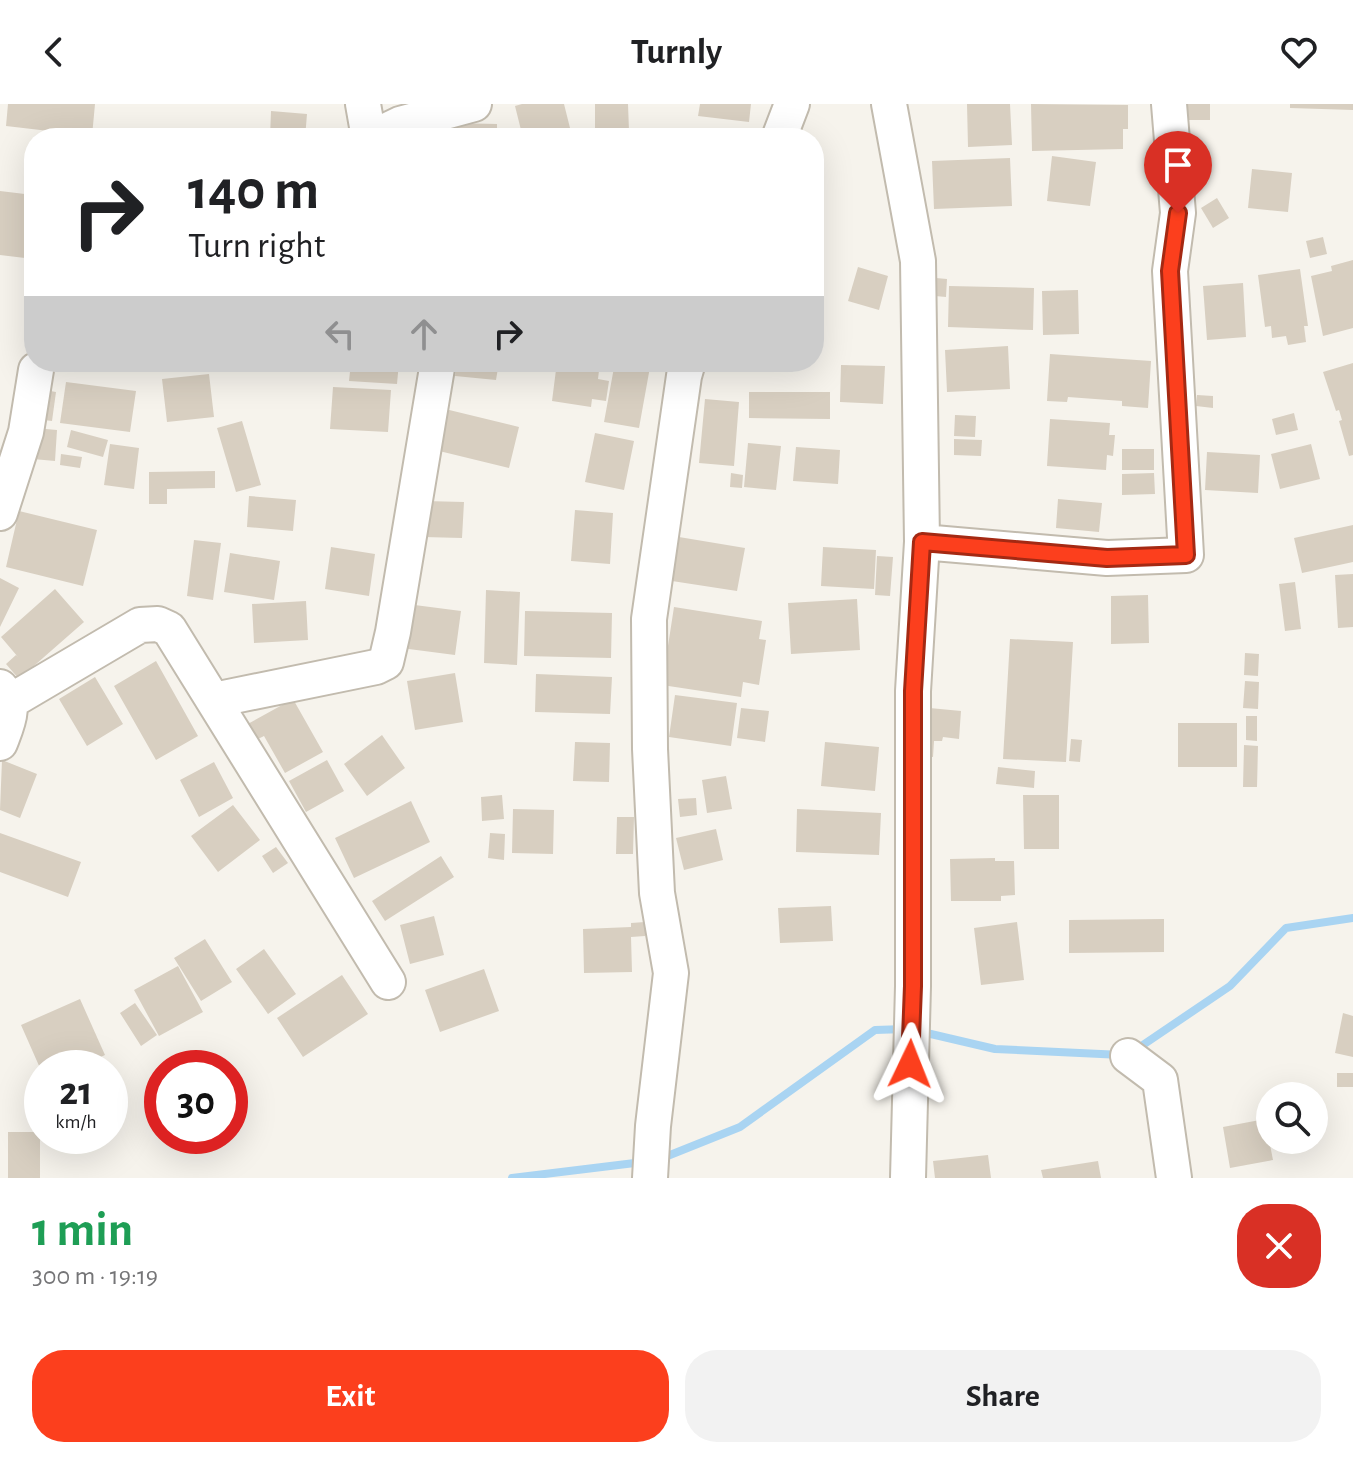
<!DOCTYPE html>
<html lang="en">
<head>
<meta charset="utf-8">
<style>
	:root { --surface:#fff; --page:#f2f2f2; --text:#202124; --muted:#757577; --accent:#fc3f1d }
	body { margin:0; font-family:"Alegreya Sans",sans-serif; background:var(--page); color:var(--text); height:100vh; display:flex; flex-direction:column; font-size:30px; white-space:nowrap }
	* { box-sizing:border-box; margin:0 }
	p { font-size:26px; color:var(--muted) }
	.icon { flex:none; width:44px; height:44px; fill:none; stroke:currentColor; stroke-width:2; stroke-linecap:round; stroke-linejoin:round }
	.map { position:relative; height:1074px; overflow:hidden }
	.sheet { display:flex; flex-direction:column; background:var(--surface); flex:1 }
	.sheet>* { flex:none }
	.guide { position:absolute; left:24px; top:24px; width:800px; height:244px; border-radius:32px; box-shadow:0 8px 32px #0002; background:#fff; color:var(--text); overflow:hidden }
	.controls { position:absolute; left:1256px; top:978px; display:grid; gap:16px }
	.controls a { display:grid; place-items:center; width:72px; height:72px; border-radius:50%; background:var(--surface); box-shadow:0 8px 32px #0002; font-size:40px }
	.speed { position:absolute; left:24px; top:946px; display:flex; gap:16px; font-size:40px; font-weight:700; text-align:center }
	.speed>* { display:grid; place-content:center; width:104px; height:104px; border-radius:50%; background:var(--surface); box-shadow:0 8px 32px #0002; line-height:1 }
	.speed small { font-size:20px; font-weight:400 }
	.speed .limit { border:12px solid #d22; background:#fff; color:#111 }
	.pin { position:absolute; display:grid; place-items:center; width:68px; height:68px; color:#fff; margin:-82px -34px; border-radius:50% 50% 50% 0; rotate:-45deg; box-shadow:0 0 8px #0007 }
	.pin .icon { rotate:45deg }
	.me { position:absolute; width:88px; margin:-44px; rotate:2deg; stroke-linejoin:round; filter:drop-shadow(0 0 6px #0008) }
	.turn { display:flex; align-items:center; gap:28px; height:168px; padding:0 32px; font-size:36px }
	.turn .icon { width:104px; height:104px; stroke-width:2.5 }
	.turn b { display:block; font-size:56px; line-height:68px }
	.lanes { display:flex; align-items:center; height:76px; padding:0 32px; background:#0003; justify-content:center; gap:40px; direction:ltr }
	.lanes .off { opacity:.35 }
	.round { display:grid; place-items:center; flex:none; width:84px; height:84px; border-radius:32px; background:var(--page) }
	.overview { display:flex; align-items:center; justify-content:space-between; height:136px; padding:0 32px }
	h1 { font-size:48px; font-weight:700; line-height:60px; color:#1e9e55 }
	.primary-button { display:flex; gap:16px; margin-top:auto; padding:16px 32px }
	.primary-button a { flex:1; height:92px; border-radius:32px; background:var(--accent); color:#fff; font-size:32px; font-weight:700; line-height:92px; text-align:center }
	.primary-button a+a { background:var(--page); color:var(--text) }
	header { display:flex; justify-content:space-between; align-items:center; height:104px; padding:0 32px; background:var(--surface); font-size:36px; font-weight:700 }
	.map>svg:first-child { display:block }
	.lines { fill:none; stroke-linecap:round; stroke-linejoin:round }
	.stream { stroke:#a9d4f2; stroke-width:8 }
	.building { fill:#d8cfc1 }
	.minor-casing { stroke:#c2bbae; stroke-width:38 }
	.minor { stroke:#fff; stroke-width:34 }
	.route-casing { stroke:#a42913; stroke-width:20 }
	.route { stroke:#fc3f1d; stroke-width:14 }
</style>
</head>
<body>
<header><svg class="icon" aria-label="back" viewBox="0 0 24 24"><path d="M15 5l-7 7 7 7"/></svg>Turnly<svg class="icon" aria-label="heart" viewBox="0 0 24 24"><path d="M12 20l-8-8c-3-5 5-10 8-4 3-6 11-1 8 4z"/></svg></header>
<div class="map">
<svg width="1353" height="1074" viewBox="0 0 1353 1074">
	<rect width="100%" height="100%" fill="#f6f3ec"/>
	<g class="lines">
		<path class="stream" d="M918,927L995,945L1122,951
			M1134,947L1230,882L1286,824L1353,814
			M660,1055L740,1023L875,926L905,925
			M512,1074L643,1058"/>
	</g>
	<path class="building" d="M8,0H95L92,32L6,22Z
		M522,0H564L571,28L546,34H527L525,25L521,26L515,2Z
		M595,0H628L629,27L595,28Z
		M700,0H751L749,18L698,12Z
		M967,0H1010L1012,41L968,43Z
		M1031,0L1128,1V25H1123V45L1032,47Z
		M1185,0H1210V16H1185Z
		M1290,0H1353V6L1290,4Z
		M271,7L307,10L305,34H270Z
		M452,19L497,20V34H452Z
		M1052,52L1096,58L1090,102L1047,97Z
		M1010,54L1012,102L934,105L932,57Z
		M1252,65L1292,69L1288,108L1248,104Z
		M0,87L33,91L25,154L0,151Z
		M1217,94L1229,114L1213,124L1201,104Z
		M1323,133L1327,150L1310,154L1306,137Z
		M1353,156V224L1323,232L1311,172L1332,167L1331,162Z
		M858,163L888,172L879,206L848,197Z
		M1300,165L1308,222H1304L1306,238L1288,241L1286,232L1272,234L1271,222L1265,223L1258,171Z
		M936,174L947,175L946,193L935,192Z
		M1243,179L1246,233L1207,236L1203,182Z
		M949,182L1034,184L1033,226L948,223Z
		M1078,186L1079,230L1043,231L1042,187Z
		M1008,242L1010,285L947,288L945,246Z
		M1050,250L1151,257L1148,304L1122,302V297L1068,293L1067,298L1047,297Z
		M48,258H87V263L49,266Z
		M351,258H399L397,280L349,277Z
		M457,258H499L496,276L455,272Z
		M557,258H600L598,275L609,277L606,297L592,295L591,303L552,297Z
		M615,258L650,263L639,324L604,318Z
		M1353,259V351L1349,352L1339,317L1342,316L1339,306L1336,307L1323,268Z
		M841,261L885,262L883,300L840,298Z
		M209,270L214,313L167,318L162,275Z
		M66,278L136,287L130,328L60,319Z
		M333,283L391,286L388,328L330,325Z
		M39,285L56,288L52,317L35,315Z
		M749,288H830V315L749,314Z
		M1197,291L1213,292V304L1196,302Z
		M705,295L739,298L734,362L699,359Z
		M441,304L519,323L509,364L431,345Z
		M1294,309L1298,326L1276,331L1272,315Z
		M955,311L976,312L975,333L954,332Z
		M1050,315L1110,319L1109,331H1115L1113,352L1107,351L1106,366L1047,362Z
		M242,317L261,381L236,388L217,324Z
		M35,324L57,326L55,357L33,355Z
		M71,326L108,336L103,353L67,343Z
		M595,329L634,337L624,386L585,378Z
		M954,335L982,336L981,352L954,351Z
		M748,339L781,342L776,386L744,383Z
		M110,340L139,344L134,385L104,381Z
		M1311,340L1320,375L1280,385L1271,350Z
		M796,343L840,346L838,380L793,377Z
		M1122,345H1154V366H1122Z
		M1207,348L1260,351L1258,389L1205,386Z
		M61,350L82,353L80,364L60,361Z
		M215,367V384L167,385V400H149V368Z
		M731,369L743,371L742,384L730,383Z
		M1154,369L1155,390L1122,391V370Z
		M249,392L296,396L293,427L247,423Z
		M1058,395L1102,399L1099,428L1056,424Z
		M425,397L464,398L462,434L424,433Z
		M575,406L613,409L610,460L571,457Z
		M19,407L97,426L83,482L6,463Z
		M1353,421V458L1302,469L1294,434Z
		M679,433L745,444L737,487L672,477Z
		M194,436L221,439L213,496L187,492Z
		M331,443L375,450L369,492L325,485Z
		M823,443L876,446L874,485L821,482Z
		M230,449L280,457L274,496L224,488Z
		M877,452L893,453L890,492L875,491Z
		M1353,470V523L1338,524L1335,471Z
		M0,474L19,484L0,523Z
		M1295,478L1301,525L1285,527L1279,480Z
		M55,485L84,518L19,575L6,560L16,551L18,553L1,533Z
		M486,486L520,488L517,561L484,559Z
		M1148,491L1149,539L1111,540V492Z
		M857,495L860,546L791,550L788,499Z
		M306,497L308,536L254,539L252,500Z
		M407,500L461,507L455,551L401,544Z
		M674,503L762,517L759,535L766,536L759,581L743,578L741,593L662,581Z
		M525,507L612,509L611,554L524,552Z
		M1010,535L1073,538L1066,658L1003,655Z
		M1245,549L1259,550L1258,572L1244,571Z
		M156,557L198,632L156,656L114,582Z
		M455,569L463,618L415,626L407,577Z
		M536,570L612,573L610,610L535,608Z
		M95,573L123,620L87,642L59,595Z
		M1245,577L1259,578L1258,605L1243,604Z
		M675,591L737,599L731,642L669,633Z
		M293,595L323,648L285,669L264,632L252,638L244,622Z
		M919,603L961,607L959,635L943,633L942,637H934L933,653L915,651Z
		M741,604L769,607L765,638L737,634Z
		M1246,612H1257V637L1246,636Z
		M1178,619H1237V663H1178Z
		M382,631L405,664L367,692L344,660Z
		M1071,635L1082,636L1080,658L1069,657Z
		M575,638L610,639L609,678L573,677Z
		M825,638L879,643L875,687L821,682Z
		M1244,641L1258,642L1257,683H1243Z
		M2,656L37,670L20,714L0,706Z
		M327,656L344,687L306,708L289,677Z
		M214,658L233,694L199,713L180,676Z
		M998,663L1035,667L1034,684L996,680Z
		M726,672L732,705L707,709L702,676Z
		M502,691L504,715L482,717L481,693Z
		M1023,691H1059V745H1024Z
		M696,694L697,711L680,713L678,695Z
		M411,697L430,738L354,774L335,734Z
		M233,701L260,736L218,768L191,732Z
		M513,705L554,706L553,750L512,749Z
		M797,705L881,709L879,751L796,748Z
		M617,713H634L633,750H616Z
		M716,725L723,756L684,766L676,734Z
		M0,729L81,758L68,793L0,768Z
		M490,729L505,730L504,756L488,754Z
		M276,743L288,759L273,769L262,752Z
		M441,752L454,773L385,817L372,797Z
		M995,754V757H1014L1015,791L1001,792V797H951L950,755Z
		M831,802L833,837L780,839L778,804Z
		M434,812L444,851L410,860L400,821Z
		M1164,815V848L1069,849V816Z
		M645,818V832L631,833L632,868L584,869L583,825L631,823V819Z
		M1017,818L1024,876L981,881L974,824Z
		M205,835L232,878L201,897L174,854Z
		M264,845L296,890L268,910L236,865Z
		M178,862L203,908L159,932L134,886Z
		M484,865L499,907L440,928L425,886Z
		M342,871L368,910L303,953L277,914Z
		M80,895L105,951L76,964H40L21,921Z
		M135,899L157,931L141,942L120,909Z
		M1343,909L1353,912V953L1335,949Z
		M1337,969H1353V983H1337Z
		M1265,1015L1273,1056L1230,1064L1223,1023Z
		M8,1028H40V1074H8Z
		M988,1051L991,1074H935L933,1057Z
		M1098,1057L1101,1074H1043L1041,1066Z"/>
	<g class="lines">
		<defs>
			<path id="minor" d="M363,0L369,34
				M889,0L918,157L922,438L913,587V882L908,1074
				M371,34L400,20L474,0
				M779,34L792,0
				M0,409L26,328L36,266
				M922,438L1107,454L1186,451L1170,167L1178,109L1169,0
				M0,583C17,601 8,618 0,639
				M214,596L376,563L386,558L393,528L438,258
				M11,597L140,521L158,520L169,525L388,878
				M1128,952L1160,976L1174,1074
				M650,1074L653,1022L671,869L657,789L650,645L649,515L684,272L688,258"/>
		</defs>
		<use href="#minor" class="minor-casing"/>
		<use href="#minor" class="minor"/>
	</g>
	<g class="lines">
		<defs>
			<path id="route" d="M910,960L913,882V587L922,438L1107,454L1186,451L1170,167L1178,109"/>
		</defs>
		<use href="#route" class="route-casing"/>
		<use href="#route" class="route"/>
	</g>
</svg>
<div class="controls">
<a><svg class="icon" aria-label="search" viewBox="0 0 24 24"><circle cx="10" cy="10" r="6"/><path d="M15 15l6 6"/></svg></a>
</div>
<div class="speed"><div>21<small>km/h</small></div><div class="limit">30</div></div>
<div class="pin" style="left:1178px;top:109px;background:#d93025"><svg class="icon" aria-label="arrive" viewBox="0 0 24 24"><path d="M6 21V4h12l-3 4 3 4H6"/></svg></div>
<svg class="me" style="left:910px;top:960px" viewBox="-20 -20 40 40"><path d="M0-17L14 15 0 8-14 15z" fill="#fc3f1d" stroke="#fff" stroke-width="4"/></svg>
<div class="guide">
<div class="turn"><svg class="icon" aria-label="right" viewBox="0 0 24 24"><path d="M7 20v-9h11M14 6l5 5-5 5"/></svg><div><b>140 m</b>Turn right</div></div>
<div class="lanes"><svg class="icon off" aria-label="left" viewBox="0 0 24 24"><path d="M17 20v-9H6M10 6l-5 5 5 5"/></svg><svg class="icon off" aria-label="ahead" viewBox="0 0 24 24"><path d="M12 20V5M6 11l6-6 6 6"/></svg><svg class="icon" aria-label="right" viewBox="0 0 24 24"><path d="M7 20v-9h11M14 6l5 5-5 5"/></svg></div>
</div>
</div>
<section class="sheet">
<div class="overview"><div><h1>1 min</h1><p>300 m · 19:19</p></div><a class="round" style="background:#d93025;color:#fff"><svg class="icon" aria-label="close" viewBox="0 0 24 24"><path d="M6 6l12 12M18 6L6 18"/></svg></a></div>
<div class="primary-button"><a>Exit</a><a>Share</a></div>
</section>
</body>
</html>
